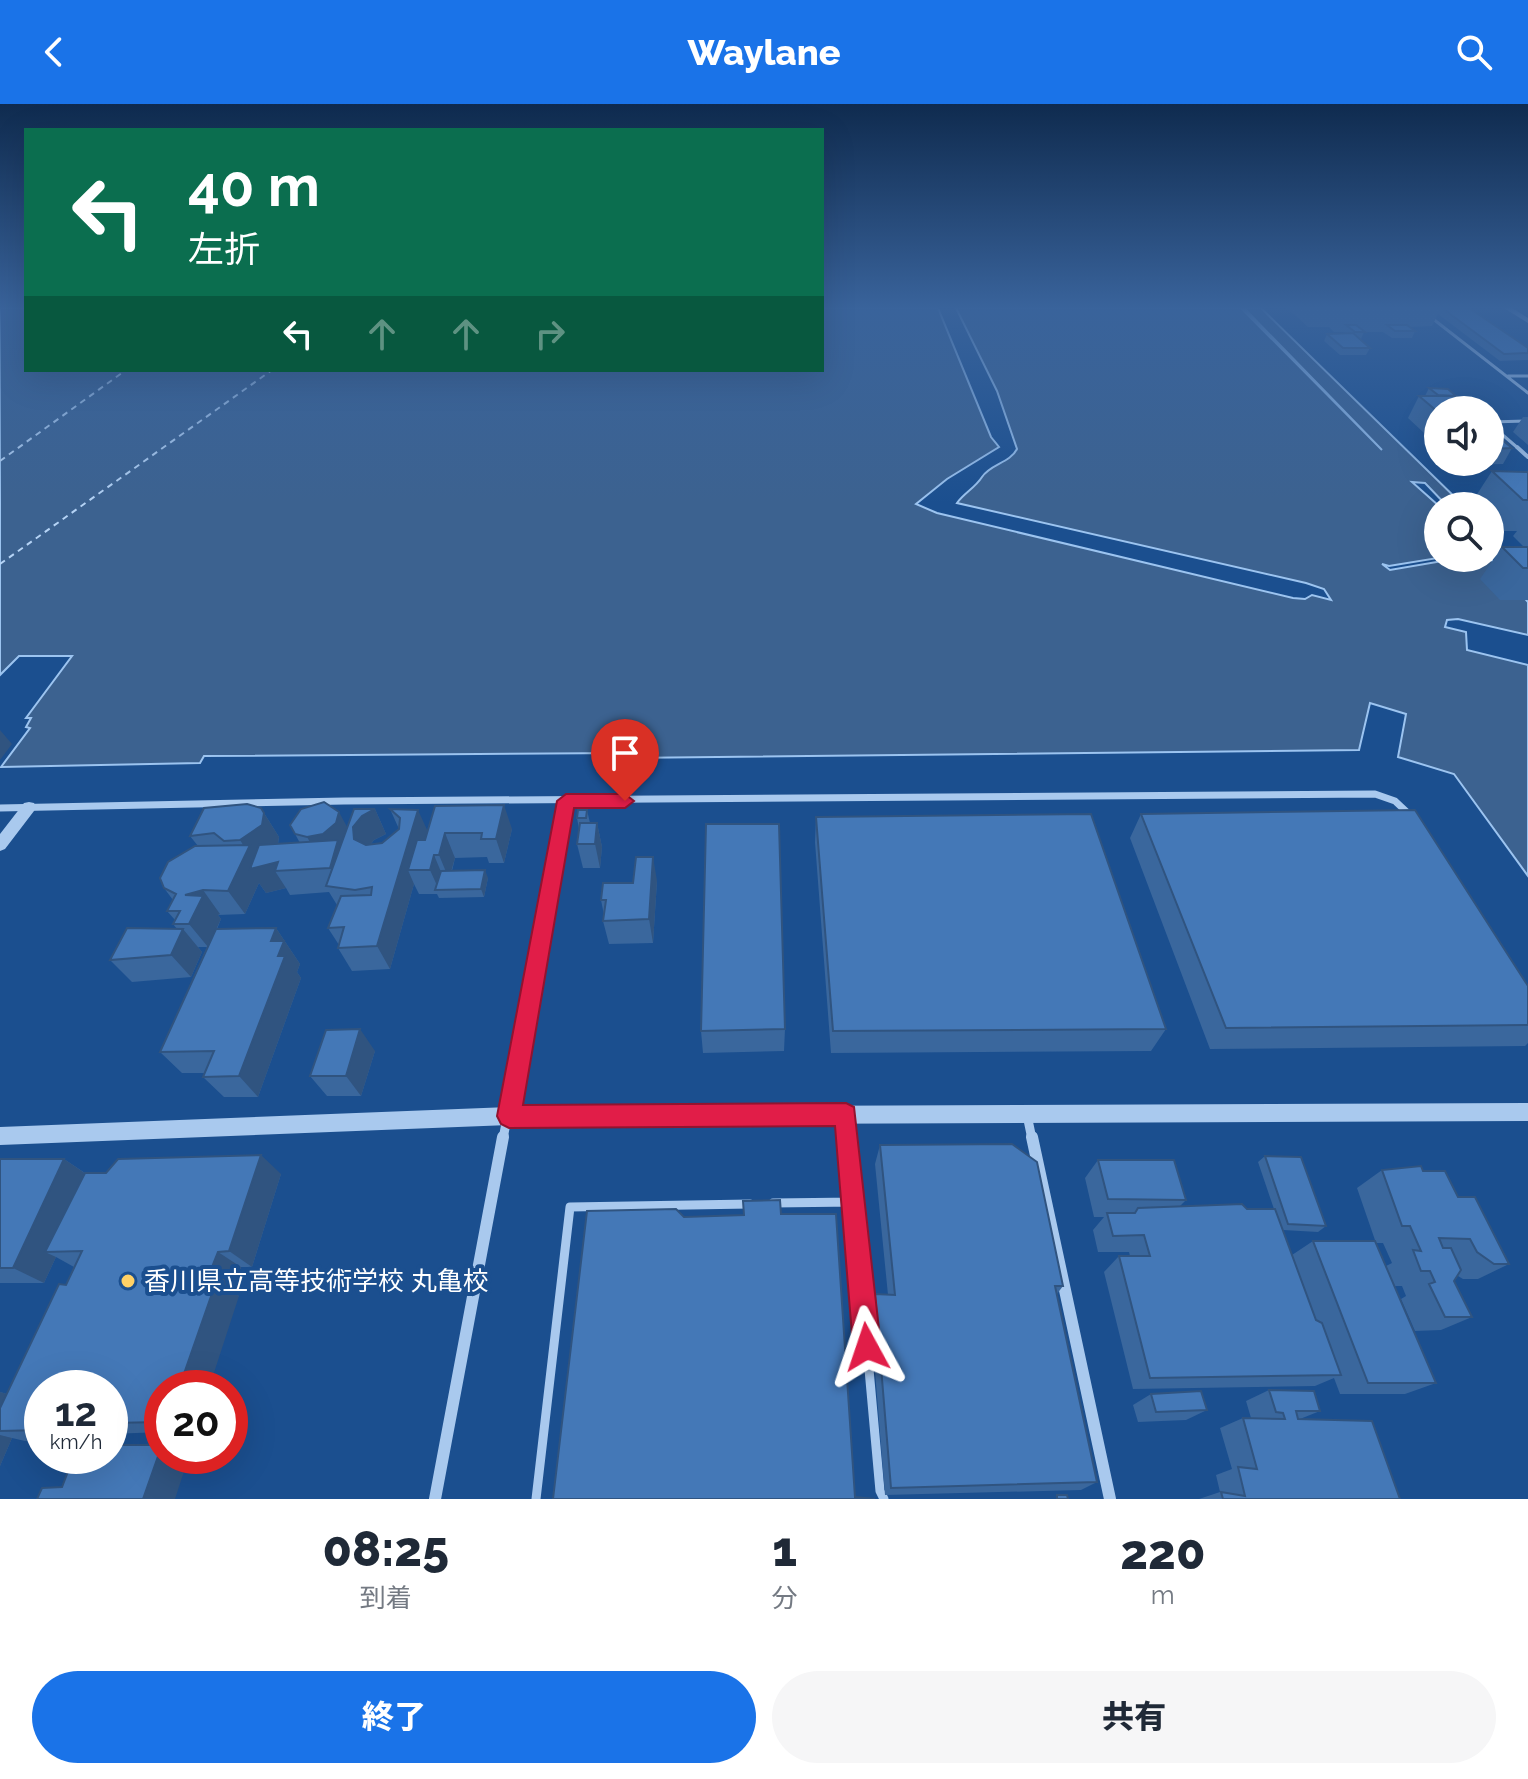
<!DOCTYPE html>
<html lang="ja">
<head>
<meta charset="utf-8">
<style>
	:root { --surface:#fff; --page:#f6f6f7; --text:#1f2937; --muted:#747a83; --accent:#1a73e8 }
	body { margin:0; font-family:Raleway,"Noto Sans JP",sans-serif; background:var(--page); color:var(--text); height:100vh; display:flex; flex-direction:column; font-size:30px; white-space:nowrap }
	* { box-sizing:border-box; margin:0 }
	p { font-size:26px; color:var(--muted) }
	.icon { flex:none; width:44px; height:44px; fill:none; stroke:currentColor; stroke-width:2; stroke-linecap:round; stroke-linejoin:round }
	.map { position:relative; height:1395px; overflow:hidden }
	.sheet { display:flex; flex-direction:column; background:var(--surface); flex:1 }
	.sheet>* { flex:none }
	.hud { position:absolute; left:24px; top:24px; width:800px; height:244px; border-radius:0px; box-shadow:0 8px 32px #0002; background:#0b6e4f; color:#fff; overflow:hidden }
	.fabs { position:absolute; left:1424px; top:292px; display:grid; gap:16px }
	.fabs a { display:grid; place-items:center; width:80px; height:80px; border-radius:50%; background:var(--surface); box-shadow:0 8px 32px #0002; font-size:40px }
	.speed { position:absolute; left:24px; top:1266px; display:flex; gap:16px; font-size:40px; font-weight:700; text-align:center }
	.speed>* { display:grid; place-content:center; width:104px; height:104px; border-radius:50%; background:var(--surface); box-shadow:0 8px 32px #0002; line-height:1 }
	.speed small { font-size:20px; font-weight:400 }
	.speed .limit { border:12px solid #d22; background:#fff; color:#111 }
	.pin { position:absolute; display:grid; place-items:center; width:68px; height:68px; color:#fff; margin:-82px -34px; border-radius:50% 50% 50% 0; rotate:-45deg; box-shadow:0 0 8px #0007 }
	.pin .icon { rotate:45deg }
	.me { position:absolute; width:88px; margin:-44px; rotate:355deg; stroke-linejoin:round; filter:drop-shadow(0 0 6px #0008) }
	.turn { display:flex; align-items:center; gap:28px; height:168px; padding:0 32px; font-size:36px }
	.turn .icon { width:104px; height:104px; stroke-width:2.5 }
	.turn b { display:block; font-size:56px; line-height:68px }
	.lanes { display:flex; align-items:center; height:76px; padding:0 32px; background:#0003; justify-content:center; gap:40px; direction:ltr }
	.lanes .off { opacity:.35 }
	.eta { display:flex; justify-content:space-evenly; align-items:center; height:136px; text-align:center }
	.eta b { font-size:48px; font-weight:800; line-height:56px }
	.action { display:flex; gap:16px; margin-top:auto; padding:16px 32px }
	.action a { flex:1; height:92px; border-radius:48px; background:var(--accent); color:#fff; font-size:32px; font-weight:800; line-height:92px; text-align:center }
	.action a+a { background:var(--page); color:var(--text) }
	header { display:flex; justify-content:space-between; align-items:center; height:104px; padding:0 32px; background:var(--accent); color:#fff; font-size:36px; font-weight:800 }
	.map>svg:first-child { display:block }
	.water { fill:#3c6290; stroke:#9cc4f0; stroke-width:2 }
	.lines { fill:none; stroke-linecap:round; stroke-linejoin:round }
	.ferry { stroke:#b5d3f5; stroke-width:2; stroke-dasharray:6 5; stroke-linecap:butt }
	.service-far3 { stroke:#a9c9ee; stroke-width:3 }
	.service-far2 { stroke:#a9c9ee; stroke-width:4 }
	.service-far1 { stroke:#a9c9ee; stroke-width:7 }
	.service { stroke:#a9c9ee; stroke-width:9 }
	.minor-far2 { stroke:#a9c9ee; stroke-width:7 }
	.minor-far1 { stroke:#a9c9ee; stroke-width:9 }
	.minor { stroke:#a9c9ee; stroke-width:12 }
	.tertiary { fill:#a9c9ee; fill-rule:evenodd }
	.wall { fill:#3a679d }
	.shaded-wall { fill:#305480 }
	.building { fill:#4478b7; stroke:#305480; stroke-width:2 }
	.route { fill:#e11d48; stroke:#92132f; stroke-width:2 }
	.poi-dot { fill:#ffd166; stroke:#1b4f8f; stroke-width:3 }
	.labels { text-anchor:middle; dominant-baseline:central; stroke-width:8; stroke-linejoin:round; paint-order:stroke }
	.near-poi-label { font-size:26px; fill:#fff; stroke:#1b4f8f; text-anchor:start }
</style>
</head>
<body>
<header><svg class="icon" aria-label="back" viewBox="0 0 24 24"><path d="M15 5l-7 7 7 7"/></svg>Waylane<svg class="icon" aria-label="search" viewBox="0 0 24 24"><circle cx="10" cy="10" r="6"/><path d="M15 15l6 6"/></svg></header>
<div class="map">
<svg width="1528" height="1395" viewBox="0 0 1528 1395">
	<rect width="100%" height="100%" fill="#1b4f8f"/>
	<path class="water" d="M0,204H26V266H822V204H938L991,333L999,343L947,375L916,400L937,409L1293,494L1305,495L1312,491L1331,496L1324,485L1306,479L957,399C964,389 975,384 982,373C990,360 1010,359 1017,345L997,287L956,204H1241L1382,346L1244,204H1261L1464,402H1447L1425,379L1412,378L1439,402L1438,454L1389,462L1382,460L1390,466L1460,454H1490L1528,498V531L1458,515L1447,516L1445,523L1466,528L1467,546L1528,561V772L1454,670L1398,653L1406,610L1370,599L1359,646L624,654V649L204,652L200,659L1,663L30,624L26,623L31,614H26L72,552H19L0,571Z"/>
	<g class="lines">
		<path class="ferry" d="M0,357L126,266
			M0,460L272,266"/>
		<path class="service-far3" d="M1419,204L1528,289
			M1508,272H1528
			M1490,318L1528,317
			M1490,320L1519,345"/>
		<path class="service-far2" d="M1517,343L1528,353"/>
		<path class="service-far1" d="M846,1014L848,1035"/>
		<path class="service" d="M848,1033L880,1387L884,1395
			M773,1099L854,1098
			M536,1395L570,1103L750,1100"/>
		<path class="minor-far2" d="M0,704L344,697L1375,690L1395,697L1411,712
			M556,749L566,697"/>
		<path class="minor-far1" d="M1027,1011L1032,1035
			M503,1035L557,747"/>
		<path class="minor" d="M1032,1033L1110,1395
			M435,1395L503,1033"/>
		<path class="tertiary" d="M1504,204H1512L1528,214V219Z
			M29,698L34,699L36,703L34,707L5,745L0,747V730L24,699Z
			M1528,999V1017L509,1021L0,1041V1023L509,1003Z"/>
	</g>
	<path class="wall" d="M1287,204H1469L1528,244V256L1500,257L1438,210L1432,222L1410,223L1415,227L1412,234H1392L1383,228H1364L1361,235H1360L1370,244L1366,251H1340L1324,237L1327,230L1345,229L1343,228H1334L1329,223H1308Z
		M1429,284L1448,285L1438,306V342L1408,314L1419,292H1425Z
		M1523,313H1528V341L1513,328Z
		M1490,319L1498,326L1492,335L1512,344L1503,360L1456,361L1453,358H1490Z
		M1492,367L1528,368V496H1500L1480,475L1502,443H1524L1513,432L1517,427H1502L1490,416V402H1476L1472,398Z
		M375,705L386,730L374,736L371,740L382,739L399,725L390,705L428,727L512,725L504,759H489L487,753L455,754L452,767L488,774L484,793L439,794L437,790H419L414,780L390,865L352,867L338,844L339,841L328,824L337,801L329,788L290,791L286,784L266,789L259,779L245,810L218,811L221,815L217,825L276,824L300,860L297,868L301,874L258,993H224L203,973L205,969H182L160,948L207,843H198L202,848L191,873L132,878L110,856L177,825L173,820L175,816L167,807L173,796L164,784L198,742L190,732L264,709L279,733L278,740L300,739L295,730L347,724Z
		M587,706L590,719H597L602,743L600,764H583L577,740L579,725L577,714Z
		M1141,710L1528,882V939L1525,942L1210,945L1130,734Z
		M816,713L1166,925L1151,947L831,949L815,738Z
		M657,777L653,839L609,840L603,817L604,811L601,796L633,779Z
		M785,925L784,947L703,949L701,927Z
		M375,947L361,992H327L310,972Z
		M880,1041L1063,1182L1057,1190L1097,1378L1081,1386L885,1391L870,1205L875,1190L888,1191L875,1060Z
		M1265,1052L1326,1122L1318,1128L1283,1126L1292,1151L1313,1137L1386,1162L1392,1159L1383,1139H1376L1357,1084L1382,1066L1423,1067L1458,1093L1509,1160L1478,1175H1463L1458,1172L1454,1177L1472,1213L1441,1226L1415,1227L1401,1195L1406,1192L1402,1182H1394L1436,1279L1405,1290H1340L1334,1274L1315,1282L1133,1285L1104,1168L1119,1152H1130L1129,1148H1098L1093,1126L1104,1113H1094L1085,1074L1098,1056L1186,1096L1179,1103L1274,1105L1258,1058Z
		M0,1055H64L85,1069L281,1070L252,1163H241L232,1188L239,1192L162,1284V1328L110,1330V1284H42V1336L25,1337L12,1334L0,1362V1288L7,1290L66,1181L74,1163L56,1153L44,1179H0Z
		M1269,1286L1320,1307L1300,1315L1400,1395H1199L1220,1388L1216,1371L1232,1365L1220,1324L1243,1314H1251L1246,1297Z
		M1151,1290L1207,1306L1186,1316L1138,1318L1133,1301Z"/>
	<path class="shaded-wall" d="M0,626L12,640L0,656Z
		M504,701L512,725L504,759L496,735Z
		M375,705L386,730L374,736L365,747L354,735L353,723L362,712Z
		M418,706L429,730L408,766L414,780L390,865L377,842Z
		M339,708L352,732L342,784L330,764L321,757L307,733Z
		M264,709L279,733L277,745L278,758L275,767L286,784L266,789L259,779L245,810L228,787L247,747L240,736Z
		M597,719L602,743L600,764L595,740Z
		M445,729L455,754L449,775L439,751Z
		M434,751L444,775L439,786L430,766Z
		M653,753L657,777L653,839L649,815Z
		M485,766L488,774L484,793L481,785Z
		M203,786L220,810L218,811L221,815L208,843L189,820L185,791Z
		M276,824L300,860L297,868L301,874L258,993L239,972L278,852L271,837Z
		M183,825L202,848L191,873L171,851Z
		M360,925L375,947L361,992L346,972Z
		M261,1051L281,1070L252,1163L229,1147Z
		M64,1055L92,1074L45,1148L56,1153L44,1179L13,1164Z
		M218,1148L241,1163L232,1188L239,1192L209,1284H179L206,1178Z
		M0,1288L15,1292L0,1327Z
		M0,1331L12,1334L0,1362Z
		M162,1341V1352H189L175,1395H143Z"/>
	<path class="building" d="M1442,204H1469L1528,244V249L1504,250Z
		M1346,221H1356L1365,228H1355Z
		M1387,221H1407L1415,227H1395Z
		M1353,229L1370,244H1343L1327,230Z
		M1429,284L1448,285L1456,292L1438,291Z
		M1419,292H1457L1474,306H1438V308Z
		M1490,319L1498,326H1490Z
		M1490,335H1501L1512,344L1490,345Z
		M1492,367L1528,368V396H1523Z
		M1502,443H1528V464H1523Z
		M324,698L339,708L336,719L323,730L307,733L295,730L290,721L301,705Z
		M247,700L261,704L264,709L262,721L240,736L224,737L214,729L190,732L204,704Z
		M504,701L496,735H481L482,729H445L439,751H434L430,766H408L417,736H425L435,702Z
		M354,705H375L362,712L353,723L354,735L366,741L382,739L399,725L400,714L390,705L418,706L377,842L338,844L344,823L328,824L341,792L371,791L372,783L355,786L326,782Z
		M578,706H587L586,714H577Z
		M1415,706L1528,882V921L1226,924L1141,710Z
		M1091,710L1166,925L833,927L816,713Z
		M580,719H597L595,740H577Z
		M706,720H779L785,925L701,927Z
		M338,736L330,764L275,767L278,758L250,765L259,741Z
		M250,741L228,787L203,786L185,791L203,792L189,820H173L180,807H167L176,790L164,784L160,774L168,758L195,742Z
		M636,753H653L649,815L603,817L606,796H601L603,779H633Z
		M485,766L481,785L435,786L441,767Z
		M127,824L183,825L171,851L110,856Z
		M276,824L271,837H284L278,852H285L239,972L203,973L214,947L160,948L216,825Z
		M360,925L346,972H310L326,926Z
		M1012,1040L1037,1058L1063,1182H1055L1097,1378L891,1384L875,1190L895,1191L880,1041Z
		M261,1051L229,1147L218,1148L206,1178H216L179,1284H162V1318L110,1319V1284H42V1326L0,1327V1304L59,1180L66,1181L82,1147L45,1148L85,1069H106L118,1055Z
		M1265,1052L1301,1053L1326,1122L1288,1120Z
		M0,1055H64L13,1164H0Z
		M1098,1056H1174L1186,1096L1108,1095Z
		M1421,1062L1423,1067H1445L1458,1093H1475L1509,1160H1494L1477,1148L1470,1135L1439,1134L1443,1144H1451L1461,1166L1454,1177L1472,1213H1445L1429,1180L1435,1178L1430,1167H1421L1413,1146L1421,1147L1410,1122H1402L1382,1066Z
		M780,1096L781,1110H836L855,1393L875,1395H553L587,1107L676,1105L684,1113L744,1111L743,1097Z
		M1242,1100L1247,1105H1275L1316,1216L1322,1219L1341,1271L1150,1274L1119,1152H1150L1144,1131L1113,1132L1107,1109H1135L1138,1104Z
		M1313,1137H1375L1436,1279H1368Z
		M1269,1286L1314,1287L1320,1307H1296L1298,1315L1372,1317L1400,1395H1223L1221,1388L1245,1392L1238,1363L1257,1365L1243,1314L1285,1315L1283,1309L1276,1308Z
		M1201,1287L1207,1306L1156,1308L1151,1290Z
		M110,1341H162L143,1395H37L42,1384L62,1383L74,1352H110Z
		M1057,1391H1067L1068,1395H1057Z"/>
	<linearGradient id="sky" x2="0" y2="1"><stop stop-color="#0f2b4f"/><stop offset="0.51" stop-color="#39639b"/><stop offset="1" stop-color="#39639b" stop-opacity="0"/></linearGradient>
	<rect width="1528" height="399" fill="url(#sky)"/>
	<path class="route" d="M566,690H625L634,697L625,704H574L523,1001L846,999L854,1003L881,1243L876,1252L867,1257L857,1252L853,1243L835,1022L509,1024L501,1020L497,1012L557,697Z"/>
	<circle class="poi-dot" cx="128" cy="1177" r="8"/>
	<g class="labels">
		<g class="near-poi-label">
			<text x="144" y="1177">香川県立高等技術学校 丸亀校</text>
		</g>
	</g>
</svg>
<div class="fabs">
<a><svg class="icon" aria-label="sound" viewBox="0 0 24 24"><path d="M4 9h4l5-4v14l-5-4H4zM17 9q2 3 0 6"/></svg></a>
<a><svg class="icon" aria-label="search" viewBox="0 0 24 24"><circle cx="10" cy="10" r="6"/><path d="M15 15l6 6"/></svg></a>
</div>
<div class="speed"><div>12<small>km/h</small></div><div class="limit">20</div></div>
<div class="pin" style="left:625px;top:697px;background:#d93025"><svg class="icon" aria-label="arrive" viewBox="0 0 24 24"><path d="M6 21V4h12l-3 4 3 4H6"/></svg></div>
<svg class="me" style="left:867px;top:1243px" viewBox="-20 -20 40 40"><path d="M0-17L14 15 0 8-14 15z" fill="#e11d48" stroke="#fff" stroke-width="4"/></svg>
<div class="hud">
<div class="turn"><svg class="icon" aria-label="left" viewBox="0 0 24 24"><path d="M17 20v-9H6M10 6l-5 5 5 5"/></svg><div><b>40 m</b>左折</div></div>
<div class="lanes"><svg class="icon" aria-label="left" viewBox="0 0 24 24"><path d="M17 20v-9H6M10 6l-5 5 5 5"/></svg><svg class="icon off" aria-label="ahead" viewBox="0 0 24 24"><path d="M12 20V5M6 11l6-6 6 6"/></svg><svg class="icon off" aria-label="ahead" viewBox="0 0 24 24"><path d="M12 20V5M6 11l6-6 6 6"/></svg><svg class="icon off" aria-label="right" viewBox="0 0 24 24"><path d="M7 20v-9h11M14 6l5 5-5 5"/></svg></div>
</div>
</div>
<section class="sheet">
<div class="eta">
<div><b>08:25</b><p>到着</p></div>
<div><b>1</b><p>分</p></div>
<div><b>220</b><p>m</p></div>
</div>
<div class="action"><a>終了</a><a>共有</a></div>
</section>
</body>
</html>
